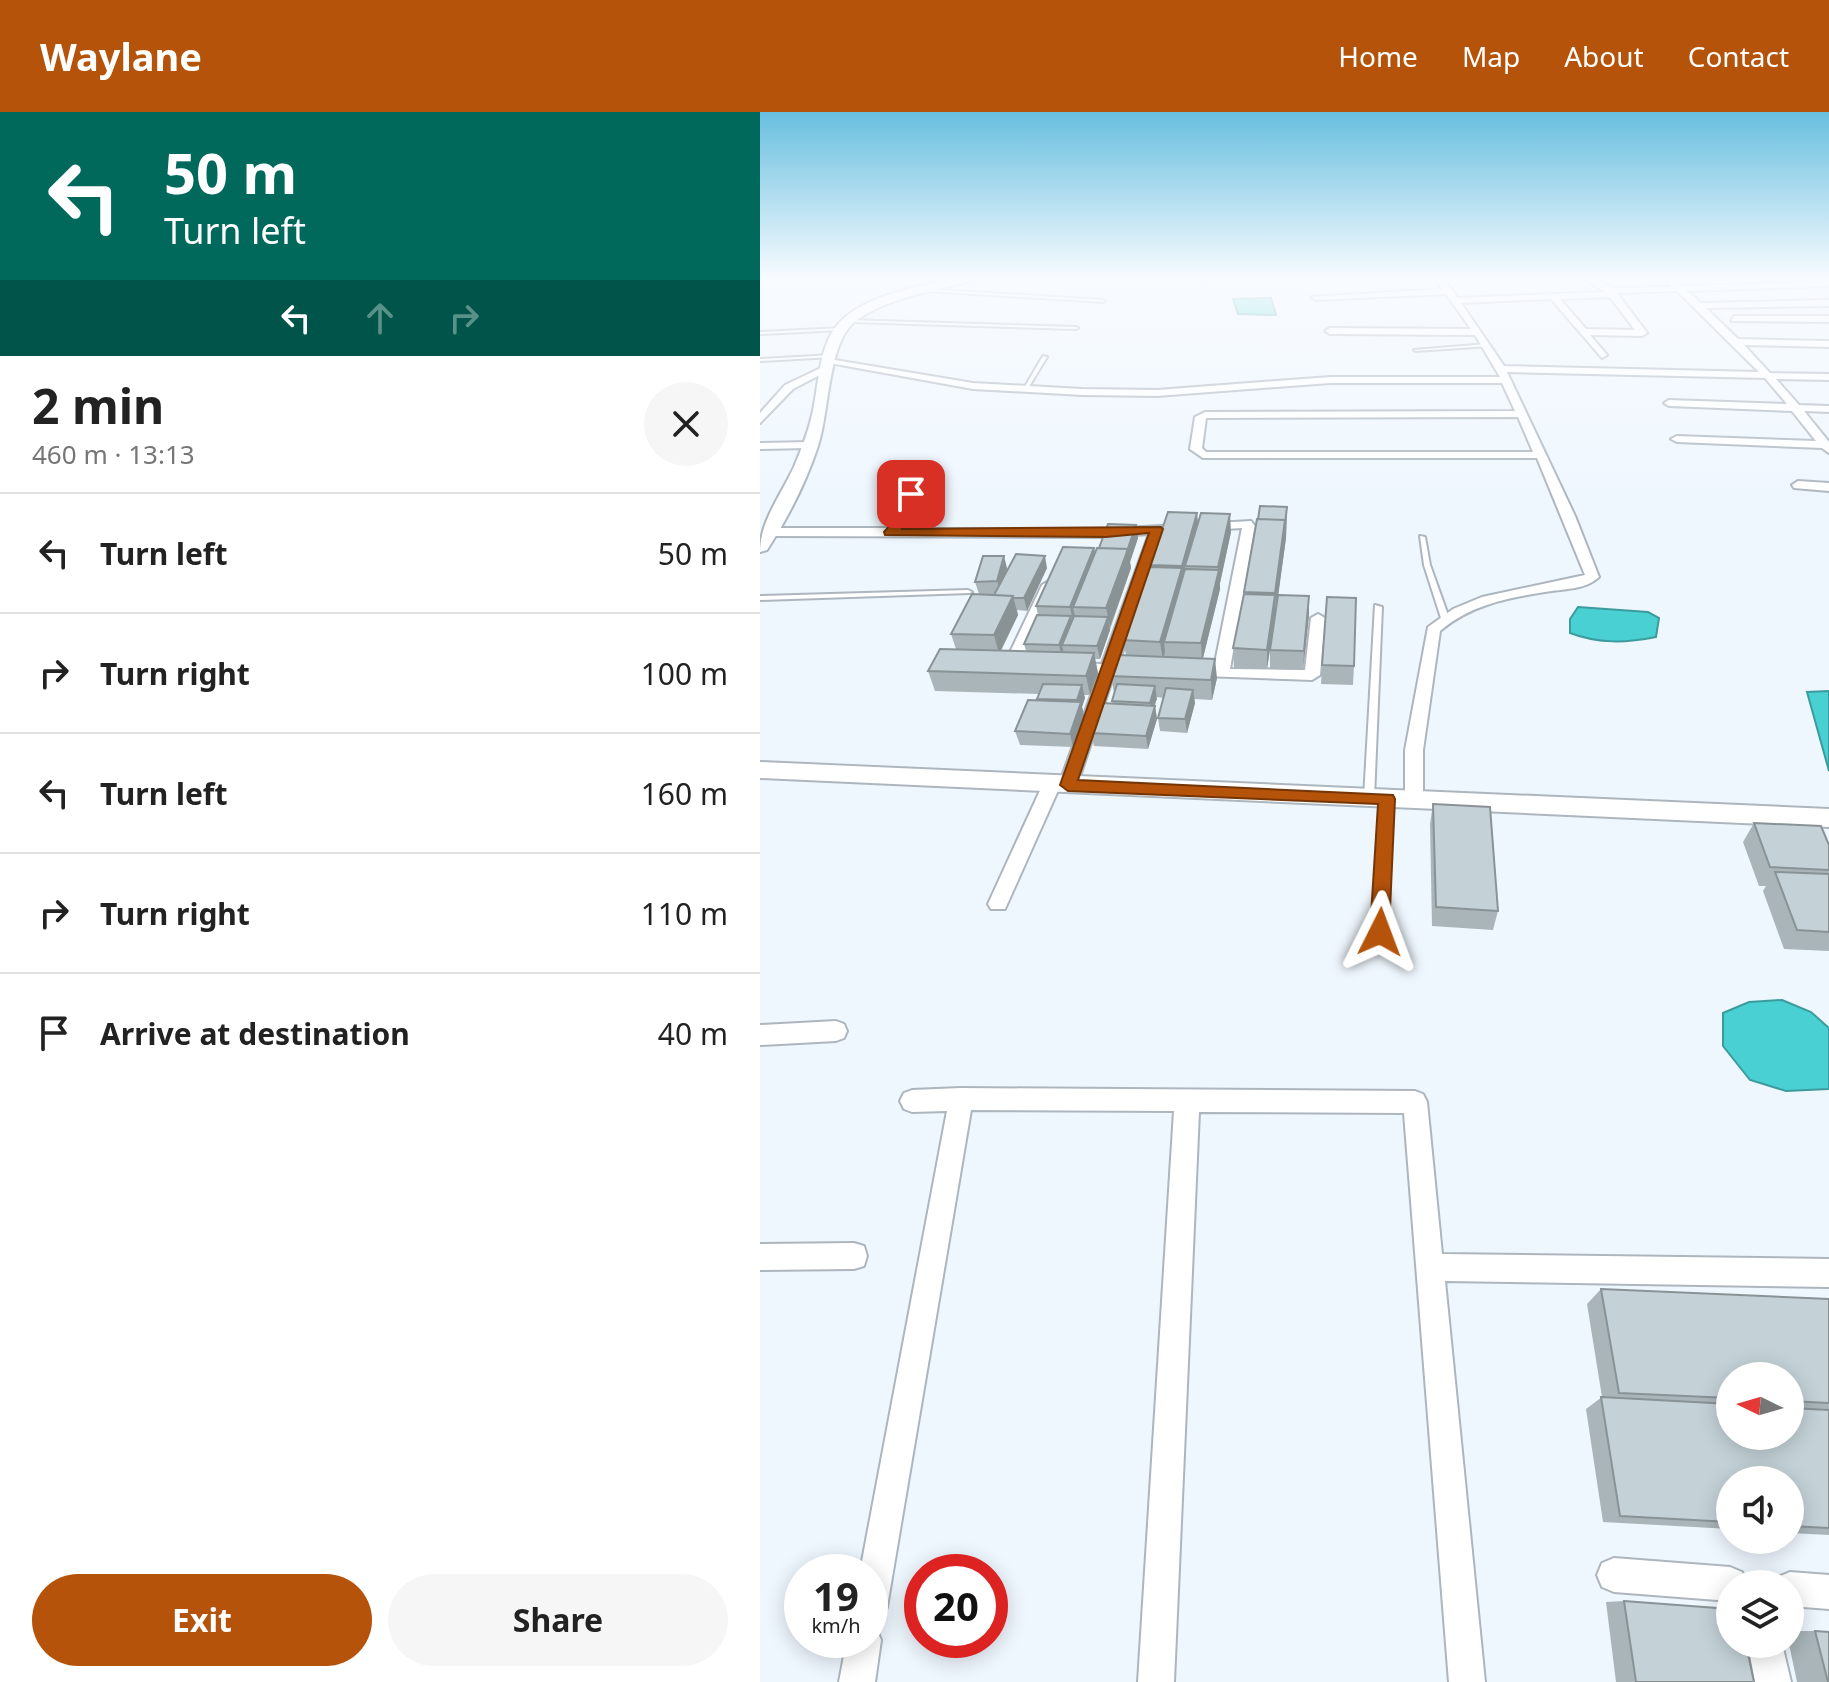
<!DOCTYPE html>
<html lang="en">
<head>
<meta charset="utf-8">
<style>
	:root { --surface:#fff; --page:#f6f6f6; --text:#222; --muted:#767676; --line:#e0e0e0; --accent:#b45309 }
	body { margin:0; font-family:"Noto Sans",sans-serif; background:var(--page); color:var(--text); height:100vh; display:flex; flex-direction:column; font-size:30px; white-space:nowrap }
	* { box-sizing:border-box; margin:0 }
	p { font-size:26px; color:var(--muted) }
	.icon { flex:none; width:44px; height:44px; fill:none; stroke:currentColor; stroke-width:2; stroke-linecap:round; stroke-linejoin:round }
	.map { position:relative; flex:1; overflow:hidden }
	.panel { display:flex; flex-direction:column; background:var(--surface); width:760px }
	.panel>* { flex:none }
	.guide { background:#00695c; color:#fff; overflow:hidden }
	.needle { width:52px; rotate:275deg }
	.buttons { position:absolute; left:956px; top:1250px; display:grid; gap:16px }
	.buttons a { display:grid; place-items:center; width:88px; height:88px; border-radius:50%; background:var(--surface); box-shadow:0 4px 20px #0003; font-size:40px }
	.speed { position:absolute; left:24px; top:1442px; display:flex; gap:16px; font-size:40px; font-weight:700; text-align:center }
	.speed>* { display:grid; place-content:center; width:104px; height:104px; border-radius:50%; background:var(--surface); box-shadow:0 4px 20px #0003; line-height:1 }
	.speed small { font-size:20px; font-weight:400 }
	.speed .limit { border:12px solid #d22; background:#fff; color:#111 }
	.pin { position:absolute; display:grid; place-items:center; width:68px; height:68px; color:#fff; margin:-34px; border-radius:16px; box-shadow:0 4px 12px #0006 }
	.me { position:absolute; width:88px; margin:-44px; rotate:3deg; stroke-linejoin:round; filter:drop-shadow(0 0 6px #0008) }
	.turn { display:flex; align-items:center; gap:28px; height:168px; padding:0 32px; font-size:36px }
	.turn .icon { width:104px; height:104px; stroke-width:2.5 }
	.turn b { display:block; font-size:56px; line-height:68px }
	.lanes { display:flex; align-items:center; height:76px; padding:0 32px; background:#0003; justify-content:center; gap:40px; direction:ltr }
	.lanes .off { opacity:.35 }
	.round { display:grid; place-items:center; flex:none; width:84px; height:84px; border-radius:42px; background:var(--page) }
	.head { display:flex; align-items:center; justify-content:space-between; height:136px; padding:0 32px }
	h1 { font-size:48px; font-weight:700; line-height:60px }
	.cta { display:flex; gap:16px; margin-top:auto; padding:16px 32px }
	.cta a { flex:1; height:92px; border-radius:48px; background:var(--accent); color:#fff; font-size:32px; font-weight:700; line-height:92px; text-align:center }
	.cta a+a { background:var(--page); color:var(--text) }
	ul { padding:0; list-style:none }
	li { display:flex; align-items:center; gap:24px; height:120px; padding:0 32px; border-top:2px solid var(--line) }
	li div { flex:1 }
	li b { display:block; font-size:30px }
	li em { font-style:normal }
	header { display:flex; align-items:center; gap:48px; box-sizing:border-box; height:112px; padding:0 40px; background:var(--accent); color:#fff }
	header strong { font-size:38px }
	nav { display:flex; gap:44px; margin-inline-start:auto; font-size:28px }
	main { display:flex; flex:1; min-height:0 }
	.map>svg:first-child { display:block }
	.water { fill:#49d0d2; stroke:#3b9b9d; stroke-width:2 }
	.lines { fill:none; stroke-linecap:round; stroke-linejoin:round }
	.lane-casing { stroke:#adb6be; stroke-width:4 }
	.street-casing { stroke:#adb6be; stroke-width:4 }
	.secondary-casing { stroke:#adb6be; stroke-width:4 }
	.lane { fill:#fff; fill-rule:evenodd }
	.street { fill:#fff; fill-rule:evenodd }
	.secondary { fill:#fff; fill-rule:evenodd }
	.wall { fill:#a9b5b9; fill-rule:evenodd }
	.shaded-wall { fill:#899396 }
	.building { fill:#c4d2d7; stroke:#899396; stroke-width:2 }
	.route { fill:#b45309; stroke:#753606; stroke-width:2 }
</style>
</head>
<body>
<header>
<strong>Waylane</strong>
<nav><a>Home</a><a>Map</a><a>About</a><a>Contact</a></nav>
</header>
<main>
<section class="panel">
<div class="guide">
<div class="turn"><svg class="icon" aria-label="left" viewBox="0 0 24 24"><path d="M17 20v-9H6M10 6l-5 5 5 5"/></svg><div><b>50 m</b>Turn left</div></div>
<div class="lanes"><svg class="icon" aria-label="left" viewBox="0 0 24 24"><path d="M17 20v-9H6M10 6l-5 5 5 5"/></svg><svg class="icon off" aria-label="ahead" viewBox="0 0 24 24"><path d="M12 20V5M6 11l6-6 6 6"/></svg><svg class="icon off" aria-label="right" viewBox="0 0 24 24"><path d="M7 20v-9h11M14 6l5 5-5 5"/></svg></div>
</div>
<div class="head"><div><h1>2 min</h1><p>460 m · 13:13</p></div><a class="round"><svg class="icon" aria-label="close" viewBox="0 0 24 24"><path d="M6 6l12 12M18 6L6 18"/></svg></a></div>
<ul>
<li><svg class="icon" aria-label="left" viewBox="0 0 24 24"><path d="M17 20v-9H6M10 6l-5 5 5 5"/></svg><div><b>Turn left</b></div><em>50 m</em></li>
<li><svg class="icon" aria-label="right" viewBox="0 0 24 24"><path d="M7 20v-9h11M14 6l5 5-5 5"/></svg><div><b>Turn right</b></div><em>100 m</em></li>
<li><svg class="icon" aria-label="left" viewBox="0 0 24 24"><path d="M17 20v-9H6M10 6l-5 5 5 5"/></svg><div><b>Turn left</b></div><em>160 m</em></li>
<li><svg class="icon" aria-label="right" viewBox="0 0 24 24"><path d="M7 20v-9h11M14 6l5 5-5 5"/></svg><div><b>Turn right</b></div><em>110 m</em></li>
<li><svg class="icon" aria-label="arrive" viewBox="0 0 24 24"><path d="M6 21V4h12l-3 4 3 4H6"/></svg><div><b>Arrive at destination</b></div><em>40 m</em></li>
</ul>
<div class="cta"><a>Exit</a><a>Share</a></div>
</section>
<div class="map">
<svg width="1069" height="1570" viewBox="0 0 1069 1570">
	<rect width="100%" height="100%" fill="#eff7fe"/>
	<path class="water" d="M511,186L516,203L478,202L473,187Z
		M818,495L888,500L899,506L896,525C866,531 839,532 810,521V507Z
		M1069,579V659L1047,580Z
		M1022,888L1051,900L1069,916V977L1026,979L990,968L963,934V901L989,890Z"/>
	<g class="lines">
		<defs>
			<path id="lane" d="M165,177L343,188L345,189L343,190L166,179Z
				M88,208L316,215L318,216L316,217L90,210Z
				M82,216L80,218L0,222V220Z
				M727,232L729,234L656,239L654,238Z
				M73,243L71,245L0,249V247Z
				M283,244L287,245L267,278H263Z
				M660,424L665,425L670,453L689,506L688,508L681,506L664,453Z
				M208,478L212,480L210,481L0,488V484Z
				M615,493L622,495L614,686L609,689L604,686Z
				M627,684L632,687L625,820L624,823H616L615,820L622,687Z"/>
			<path id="street" d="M438,165H446L448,168L441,170Z
				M674,165H682L698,186L845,180L822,165H832L852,176L912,175L902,165H911L921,174L1069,170V174L927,179L941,191L1069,188V194L946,196L978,227L1069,229V235L984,233L1010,261L1069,262V268L1016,267L1039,293L1069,294V300L1044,299L1069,330V341L1062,336L917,330L911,327L917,324L1056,329L1032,299L909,294L904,291L909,288L1027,292L1005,266L747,260L815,404L839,465C825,478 803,477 785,480C747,486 710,493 680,519L663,638V688L654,694L645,688V638L668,515L693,497L722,485L825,463L777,346H443L430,337L435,305L445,300L755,299L742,271H570L397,284L322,283L213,277L64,250L69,247L213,271L322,277L397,278L570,265H740L715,223L570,222L565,219L570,216L711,217L686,182L555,188L551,185L682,177ZM917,179L999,260L744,254L701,191L791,187L842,246L847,243L830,223L882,224L887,221L857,181ZM850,185L875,218L826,217L800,187ZM758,305L773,340H446L442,336L446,306Z
				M974,204H1069V210L971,209Z
				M65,254L73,256L33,277L0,311V301L25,273Z
				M0,331L49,330L55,333L49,336L0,337Z
				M147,369L151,370L157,382L141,417H346L491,409L495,414L470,557L545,558L551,506L558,502L565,506L560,563L552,568L443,564V558L454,556L482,416L402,421L358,553H381L389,558L381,563L354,562L317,673L308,679L300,674L245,797H231L228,792L283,672L292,666L300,670L339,561H313L305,556L313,551L342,552L389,422L346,425L9,424L3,420L9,416H126L135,408L145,382L141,373Z
				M1038,369L1069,371V379L1034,376L1032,373Z
				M289,469L296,473L260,553L252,558L247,556L244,553L282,473Z
				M76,909L84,912L87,919L84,926L76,929L0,933V913Z
				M201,976L655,979L663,982L667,990L682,1142L1069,1147V1175L685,1169L725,1570H689L644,1001L439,1000L414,1570H378L414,999L211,998L127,1495L122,1507L110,1512V1460H100L187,999L152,1000L144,997L140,989L144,981L152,978Z
				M94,1131L104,1134L107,1144L104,1154L94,1157L0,1158V1132Z
				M854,1446L970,1455L982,1460L987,1472H970V1489L854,1480L842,1475L837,1463L842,1451Z
				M1030,1460L1069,1463V1497L1030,1494V1472H1015L1018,1465Z
				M110,1513L116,1516L121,1528L115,1570H79L87,1528H110Z
				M988,1532H1022L1031,1570H995Z"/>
			<path id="secondary" d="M200,165H218C208,171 195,173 183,176C154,183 122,190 97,208C67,229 70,299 58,334C46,370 28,406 7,438L0,440C0,409 21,383 34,355C41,338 48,321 52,303C60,270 57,230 84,206C114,180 163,175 200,165Z
				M0,650L1069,697V715L0,666Z"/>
		</defs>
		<use href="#lane" class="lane-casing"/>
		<use href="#street" class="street-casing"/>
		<use href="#secondary" class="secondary-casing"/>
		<use href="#lane" class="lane"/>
		<use href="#street" class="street"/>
		<use href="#secondary" class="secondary"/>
	</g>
	<path class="wall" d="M527,395L526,426L518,483L549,484V503L543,558L510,557V539L507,557L474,556L473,536L484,480Z
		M438,410L471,420L460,471V477L443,546L457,566L452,588L434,587L435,591L427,621L400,619L398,606L404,586L396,585L395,594L397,607L388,637L334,634L331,621L352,592L354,581L351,564L366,543L363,528L391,455L390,453Z
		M376,413L378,426L370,450L371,456L340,547H335L338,561L330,583H324L325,586L322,595L324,603L313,635L260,633L255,619L277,588L279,582L175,579L168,559L196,537L191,522L219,482L215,470L247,456V460L287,456L267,499L257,498L258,503L241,539H266L264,532L278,503L276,494L334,436L335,441L339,436Z
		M562,553L594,554L593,573L561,572Z
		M673,692L738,799L733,818L672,814L670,712Z
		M994,711L1069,733V839L1024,837L1003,779L1006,774H999L983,730Z
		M841,1177L1069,1187V1423L1030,1421V1368H970V1417L843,1410L826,1297L842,1285L827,1192ZM970,1264H1030V1324H970Z
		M864,1489L994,1570H856L846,1490Z
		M1030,1519H1055L1069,1570H1037L1029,1532H1030Z"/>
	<path class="shaded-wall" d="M527,395L526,426L516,500L515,481Z
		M437,401L439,419L425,454L426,464L424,473L422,454Z
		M470,402L471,420L460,471V477L442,550L441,531L458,460V455Z
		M376,413L378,426L370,450L371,456L350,515L346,496Z
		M334,436L338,454L313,495L316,509L314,514L310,495Z
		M244,444L247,456L241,482L237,469Z
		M285,444L287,456L267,499L264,486Z
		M422,456L424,475L404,530L405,540L403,549L400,530Z
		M515,483V502L507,557V538Z
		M253,484L258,503L239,542L234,523Z
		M549,484V503L543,558L544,539Z
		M311,504L314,517L302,533L304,542L302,546L299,533Z
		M348,505L350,518L340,547L337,534Z
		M334,541L338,561L330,583L326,564Z
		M455,547L457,566L452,588L451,568Z
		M322,573L325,586L322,595L324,603L313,635L310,622L318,596L317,588Z
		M395,574L397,587L394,595L395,594L397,607L388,637L386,624L392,603L390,591Z
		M433,578L435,591L427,621L425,607Z"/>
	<path class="building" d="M500,394L527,395L525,412V408L498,407Z
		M408,400L437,401L422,454L390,453Z
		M441,401L470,402L458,455L425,454Z
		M497,407L525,408L515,481L484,480Z
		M348,412L376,413L366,442L368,437L339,436Z
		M303,435L334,436L310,495L276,494Z
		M337,436L368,437L346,496L313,495Z
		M256,442L285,444L264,486H253V484L234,483Z
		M223,444H244L237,469L215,470Z
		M389,455L422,456L400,530L363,528Z
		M425,457L459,458L441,531L404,530Z
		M212,482L253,484L234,523L191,522Z
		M484,482L515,483L507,538L473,536Z
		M518,483L549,484L544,539L510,538Z
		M567,485L596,486L594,554L562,553Z
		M277,503L311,504L299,533L264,532Z
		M314,504L348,505L337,534L302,533Z
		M180,537L334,541L326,564L168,559Z
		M358,543L455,547L451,568L351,564Z
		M283,572L322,573L317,588L277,587Z
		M357,572L395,574L390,591L352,589Z
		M406,576L433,578L425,607L398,606Z
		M268,588L321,590L310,622L255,619Z
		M342,591L395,594L386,624L331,621Z
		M673,692L730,695L738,799L676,795Z
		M994,711L1061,714L1069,733V758L1010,755Z
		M1015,760L1069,762V820L1037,818Z
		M841,1177L1069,1187V1291L1030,1289V1264H970V1286L859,1281Z
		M841,1285L970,1292V1324H1030V1296L1069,1298V1416L1030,1414V1368H970V1410L860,1404Z
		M864,1489L970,1497V1532H986L994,1570H876Z
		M1055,1519L1069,1520V1570H1068Z"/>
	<linearGradient id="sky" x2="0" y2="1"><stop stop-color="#68bfdf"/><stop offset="0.43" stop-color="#f8fbff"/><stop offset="1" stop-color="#f8fbff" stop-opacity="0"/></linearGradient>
	<rect width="1069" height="385" fill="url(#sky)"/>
	<path class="route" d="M151,378L156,382L142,417L401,415L403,417L318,668L633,683L635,687L629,820L626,825H613L610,820L618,692L308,679L300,673L389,421L346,425L125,423L124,420C136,409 138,387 151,378Z"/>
</svg>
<div class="buttons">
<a><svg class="needle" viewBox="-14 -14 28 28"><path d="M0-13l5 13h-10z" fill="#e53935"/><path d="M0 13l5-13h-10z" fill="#767676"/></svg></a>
<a><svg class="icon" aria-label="sound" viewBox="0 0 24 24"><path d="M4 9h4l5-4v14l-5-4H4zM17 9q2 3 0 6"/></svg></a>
<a><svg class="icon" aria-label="layers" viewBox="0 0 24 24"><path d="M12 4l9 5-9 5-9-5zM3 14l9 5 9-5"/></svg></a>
</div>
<div class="speed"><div>19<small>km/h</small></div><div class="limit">20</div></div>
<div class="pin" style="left:151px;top:382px;background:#d93025"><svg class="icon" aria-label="arrive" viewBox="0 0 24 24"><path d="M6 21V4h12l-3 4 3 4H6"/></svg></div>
<svg class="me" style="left:620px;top:820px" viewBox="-20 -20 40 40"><path d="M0-17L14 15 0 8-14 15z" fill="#b45309" stroke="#fff" stroke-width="4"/></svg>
</div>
</main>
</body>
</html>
